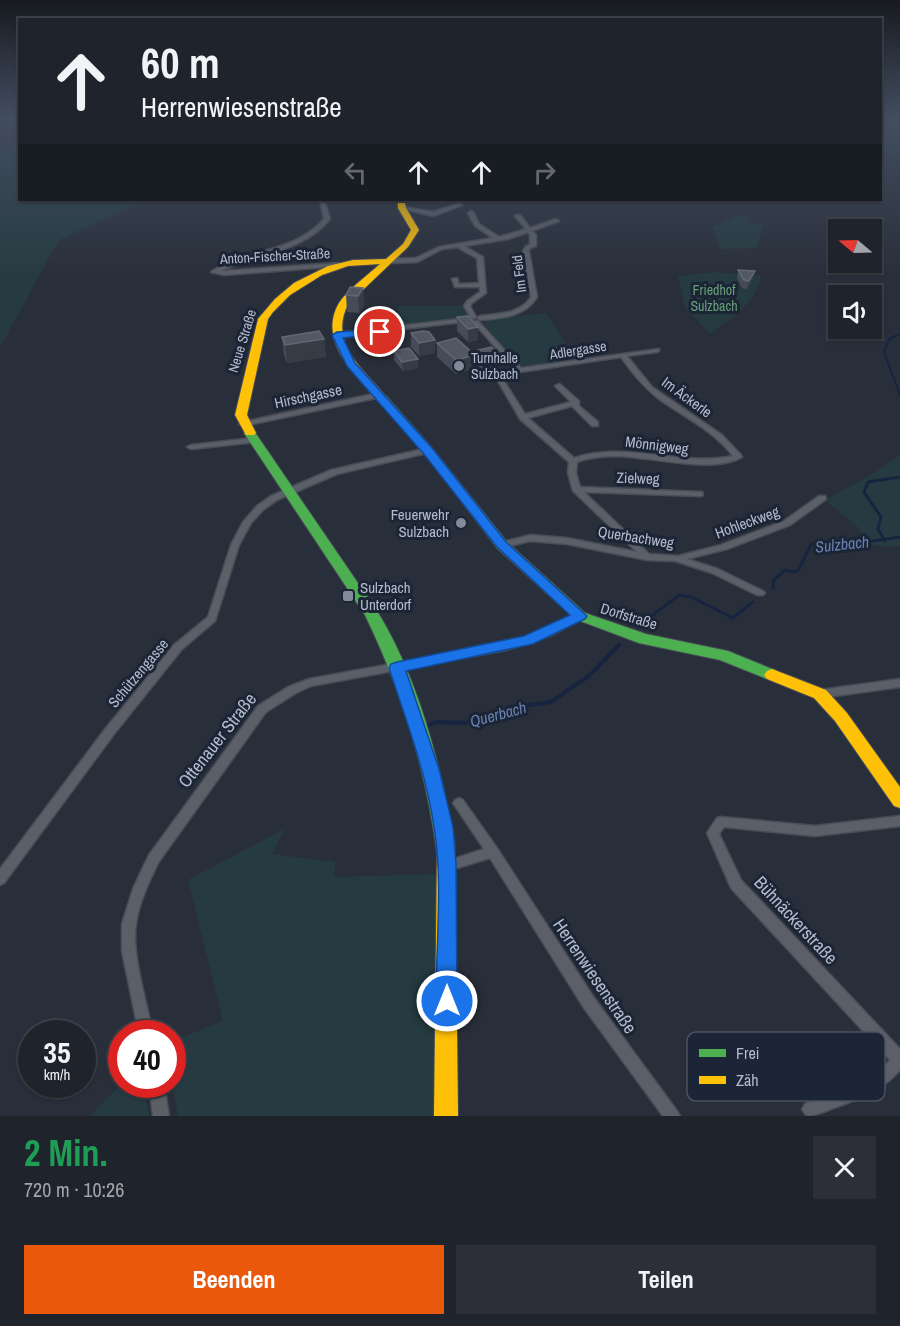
<!DOCTYPE html>
<html lang="de">
<head>
<meta charset="utf-8">
<style>
	:root { --surface:#1f232c; --page:#2c2f38; --text:#f1f3f6; --muted:#a1a4a9; --line:#3c4048; --accent:#ea580c }
	body { margin:0; font-family:"Archivo Narrow",sans-serif; background:var(--page); color:var(--text); height:100vh; display:flex; flex-direction:column; font-size:22px; white-space:nowrap }
	* { box-sizing:border-box; margin:0 }
	p { font-size:20px; color:var(--muted) }
	.icon { flex:none; width:33px; height:33px; fill:none; stroke:currentColor; stroke-width:2; stroke-linecap:round; stroke-linejoin:round }
	.map { position:relative; height:1116px; overflow:hidden }
	.panel { display:flex; flex-direction:column; background:var(--surface); flex:1 }
	.panel>* { flex:none }
	.top-card { position:absolute; left:18px; top:18px; width:864px; height:183px; border-radius:0px; box-shadow:0 2px 4px #0004,0 0 0 2px var(--line); background:#1f232c; color:var(--text); overflow:hidden }
	.needle { width:39px; rotate:289deg }
	.controls { position:absolute; left:828px; top:219px; display:grid; gap:12px }
	.controls a { display:grid; place-items:center; width:54px; height:54px; border-radius:0px; background:var(--surface); box-shadow:0 2px 4px #0004,0 0 0 2px var(--line); font-size:30px }
	.speed { position:absolute; left:18px; top:1020px; display:flex; gap:12px; font-size:30px; font-weight:700; text-align:center }
	.speed>* { display:grid; place-content:center; width:78px; height:78px; border-radius:50%; background:var(--surface); box-shadow:0 2px 4px #0004,0 0 0 2px var(--line); line-height:1 }
	.speed small { font-size:15px; font-weight:400 }
	.speed .limit { border:9px solid #d22; background:#fff; color:#111 }
	.pin { position:absolute; display:grid; place-items:center; width:51px; height:51px; color:#fff; margin:-26px; border:3px solid #fff; border-radius:50%; box-shadow:0 2px 6px #0007 }
	.me { position:absolute; width:66px; margin:-33px; rotate:0deg; stroke-linejoin:round; filter:drop-shadow(0 0 4px #0008) }
	.turn { display:flex; align-items:center; gap:21px; height:126px; padding:0 24px; font-size:27px }
	.turn .icon { width:78px; height:78px; stroke-width:2.5 }
	.turn b { display:block; font-size:42px; line-height:51px }
	.lanes { display:flex; align-items:center; height:57px; padding:0 24px; background:#0003; justify-content:center; gap:30px; direction:ltr }
	.lanes .off { opacity:.35 }
	.round { display:grid; place-items:center; flex:none; width:63px; height:63px; border-radius:0px; background:var(--page) }
	.headline { display:flex; align-items:center; justify-content:space-between; height:102px; padding:0 24px }
	h1 { font-size:36px; font-weight:700; line-height:45px; color:#1e9e55 }
	.button { display:flex; gap:12px; margin-top:auto; padding:12px 24px }
	.button a { flex:1; height:69px; border-radius:0px; background:var(--accent); color:#fff; font-size:24px; font-weight:700; line-height:69px; text-align:center }
	.button a+a { background:var(--page); color:var(--text) }
	.map>svg:first-child { display:block }
	.green { fill:#253b41 }
	.lines { fill:none; stroke-linecap:round; stroke-linejoin:round }
	.stream-far2 { stroke:#162440; stroke-width:2 }
	.stream-far1 { stroke:#162440; stroke-width:3 }
	.stream { stroke:#162440; stroke-width:4 }
	.street-casing { stroke:#474c56; stroke-width:3 }
	.fast-casing { stroke:#474c56; stroke-width:2 }
	.slow-casing { stroke:#474c56; stroke-width:2 }
	.street { fill:#5a5f68; fill-rule:evenodd }
	.fast { fill:#4caf50; fill-rule:evenodd }
	.slow { fill:#ffc107; fill-rule:evenodd }
	.wall { fill:#464c57 }
	.shaded-wall { fill:#363c46 }
	.building { fill:#525863; stroke:#616874; stroke-width:1.5 }
	.route { fill:#1a73e8; stroke:#114b97; stroke-width:1.5 }
	.poi-dot { fill:#838a99; stroke:#1b2536; stroke-width:2 }
	.labels { text-anchor:middle; dominant-baseline:central; stroke-width:6; stroke-linejoin:round; paint-order:stroke }
	.far-street-label { font-size:14px; fill:#b3bbcc; stroke:#1b2536 }
	.far-park-label { font-size:14px; fill:#679f78; stroke:#1b2536 }
	.far-poi-label { font-size:14px; fill:#b3bbcc; stroke:#1b2536; text-anchor:start }
	.street-label { font-size:15px; fill:#b3bbcc; stroke:#1b2536 }
	.poi-label { font-size:15px; fill:#b3bbcc; stroke:#1b2536; text-anchor:end }
	.water-label { font-size:16px; font-style:italic; fill:#6881ae; stroke:#1b2536 }
	.near-street-label { font-size:18px; fill:#b3bbcc; stroke:#1b2536 }
	.key { fill:#1b2536; stroke:#495263; stroke-width:1.5 }
	.key-label { font-size:16px; fill:#b3bbcc }
</style>
</head>
<body>
<div class="map">
<svg width="900" height="1116" viewBox="0 0 900 1116">
	<rect width="100%" height="100%" fill="#292f3a"/>
	<path class="green" d="M881,118H900V153H881Z
		M19,144L20,200H146L59,240L0,347V146Z
		M737,216L748,217V223L763,225L757,248L721,249L713,227Z
		M714,272L761,275C757,303 731,318 710,334L685,307L678,276Z
		M398,306H464L468,316L397,327Z
		M546,313L576,359L531,366L518,365L483,323L499,318Z
		M900,455V546L891,547L865,544L859,528L825,500L871,475Z
		M284,829L272,854L335,862L334,877L437,874L434,1116H178L172,1085L173,1041L223,1021L188,880Z
		M121,1084L144,1085L149,1116H90Z"/>
	<g class="lines">
		<path class="stream-far2" d="M900,334L889,339L884,352L900,395"/>
		<path class="stream-far1" d="M885,541L878,529L881,517L864,492L868,482L900,477
			M773,588L774,580L785,570L796,572L799,569L811,544L825,548L900,537
			M647,627L654,614L679,595L691,597L733,618L753,602"/>
		<path class="stream" d="M647,628L648,626
			M427,726L435,722L465,723L497,715L516,707L551,702L590,675L619,645"/>
		<defs>
			<path id="street" d="M320,200H324L330,219C303,252 257,254 221,271L339,263L341,264V266L224,275L211,272C246,248 293,254 324,219Z
				M458,204L462,205L433,216L400,208L402,207L433,212Z
				M471,211L474,213L479,224L499,237L526,229L515,216L516,215H520L530,228L556,219L559,221L532,231L536,235V246L530,248L529,251L537,297C525,317 502,318 480,320L477,318L480,316C498,314 520,314 531,297L523,251L526,246L530,245V235L528,232L508,239L464,246L483,257L486,293L472,303L470,306L476,317L473,319L471,318L464,306L467,301L480,292V287H455L452,279L457,278L459,284L479,283L477,258L462,250L459,247L442,249L417,262L388,263L385,261L388,259L416,258L439,247L493,238L475,226L468,213Z
				M468,318L470,319V321L337,337L334,335L337,333Z
				M474,321H478L521,368L659,349V351L657,352L627,356L652,387L722,435L741,455L742,457C715,474 650,457 618,456C603,456 591,457 577,462L576,473L580,487L702,492L703,494L702,496H699L584,492L649,554L678,556L721,545L784,521L819,496H825L826,498L825,500L790,525L727,549L687,559L718,569L763,591L765,593L763,595H757L712,573L675,561L647,560L567,544L530,541L502,548L499,547L498,545L499,543L530,535L567,538L637,552L573,491L568,473L569,462L520,419L498,381L502,375L515,369L474,323ZM621,357C632,373 644,387 659,399C684,417 713,430 733,456C679,467 626,440 574,458L528,418L572,406L592,426H598V422L579,406V401L561,385L559,384L555,386L571,402L525,414L504,381L507,377L520,372Z
				M378,393L382,395L381,397L243,426L239,424L243,422Z
				M253,438H256V442L191,449L187,447L191,445Z
				M428,448H431L432,450L431,452L337,474L277,500L263,510L251,523L239,545L215,621L182,649L114,734L4,883L0,885V869L106,728L174,645L208,617L231,545L243,522L257,506L271,496L331,470Z
				M580,613L585,616L583,618L552,635L506,650L311,686L296,693L266,712L158,863C149,882 139,902 136,924C131,953 147,1003 153,1034H139L122,951V924L133,889L149,855L258,706L288,687L309,679L506,643L546,631Z
				M900,679V687L820,698L816,697L815,694L816,691L820,690Z
				M459,798L463,800L497,848L594,998L677,1111L680,1116H663L584,1008L490,858L457,868L443,867L441,863L443,859L457,858L484,849L453,803L455,800Z
				M900,816V826L815,836L724,827L719,834L741,880L900,1049V1070C882,1091 856,1100 831,1109C824,1112 816,1115 808,1116L805,1114L802,1109L805,1104C835,1091 867,1085 890,1060L731,888L707,833L717,818L721,817L815,826Z
				M149,1084H164L169,1116H153Z"/>
			<path id="fast" d="M382,395L386,396L432,448L507,542L585,613L646,634L728,651L777,671L780,675L777,679H767L720,660L639,643L575,619L497,548L424,452L378,400V396Z
				M250,430L254,431L377,611C414,671 435,745 449,814C451,827 458,847 453,859L446,861L439,859L437,853C426,770 402,691 365,615L244,433Z"/>
			<path id="slow" d="M398,200H404L406,208L419,230L408,247L348,304C328,345 364,369 387,398L386,400H378C355,375 317,340 339,303C349,288 367,276 380,264L348,266L322,275L290,295L273,312L268,319L247,415L256,433L254,435H246L235,415L258,319L275,299L294,283L328,266L353,260L386,259L403,244L411,230L398,208Z
				M772,669L826,690L847,713L900,787V808L894,806L835,721L814,698L767,679L764,675L767,671Z
				M446,845L453,847L455,853L458,1116H434L437,853L439,847Z"/>
		</defs>
		<use href="#street" class="street-casing"/>
		<use href="#fast" class="fast-casing"/>
		<use href="#slow" class="slow-casing"/>
		<use href="#street" class="street"/>
		<use href="#fast" class="fast"/>
		<use href="#slow" class="slow"/>
	</g>
	<path class="wall" d="M738,270L753,279L747,289L742,288L737,278Z
		M363,288L364,305L359,313L347,312L346,295Z
		M457,317L478,340L468,342L457,331Z
		M411,333L435,353L419,356L411,347Z
		M282,337L324,339L326,357L287,363L284,355Z
		M437,343L475,355V369L456,374L437,357Z
		M394,351L418,368L403,371L394,360Z
		M475,351L500,355V364L482,370L475,361Z"/>
	<path class="shaded-wall" d="M755,271L753,279L747,289L749,281Z
		M363,288L364,305L359,313L358,296Z
		M478,327V340L468,342V329Z
		M324,339L326,357L287,363L285,345Z
		M435,340V353L419,356V343Z
		M475,355V369L456,374V360Z
		M500,355V364L482,370V360Z
		M418,359V368L403,371L402,362Z"/>
	<path class="building" d="M738,270L755,271L749,281L744,280Z
		M350,287L363,288L358,296L346,295Z
		M468,316L478,327L468,329L457,317Z
		M319,331L324,339L285,345L282,337Z
		M423,331L429,332L435,340L419,343L411,333Z
		M456,338L475,355L456,360L437,343Z
		M491,347L500,355L482,360L475,351Z
		M409,348L418,359L402,362L394,351Z"/>
	<linearGradient id="sky" x2="0" y2="1"><stop stop-color="#171a20"/><stop offset="0.43" stop-color="#434d60"/><stop offset="1" stop-color="#434d60" stop-opacity="0"/></linearGradient>
	<rect width="900" height="275" fill="url(#sky)"/>
	<path class="route" d="M380,329L384,330V334L343,338L355,363L432,448L506,542L587,616L585,619L533,644L406,671L439,769L453,827L456,863L457,1001L454,1009L447,1012L439,1009L436,1001C436,946 443,880 434,827C426,772 406,720 389,668L391,664L397,662L524,636L570,615L497,547L423,453L347,366L332,335L337,332Z"/>
	<g class="poi-dot">
		<circle cx="459" cy="366" r="6"/>
		<circle cx="461" cy="523" r="6"/>
		<rect x="342" y="590" width="12" height="12" rx="3"/>
	</g>
	<g class="labels">
		<g class="far-street-label">
			<text transform="translate(275 256) rotate(-3)">Anton-Fischer-Straße</text>
			<text transform="translate(519 274) rotate(-97)">Im Feld</text>
			<text transform="translate(242 341) rotate(-73)">Neue Straße</text>
			<text transform="translate(578 350) rotate(-9)">Adlergasse</text>
		</g>
		<g class="far-park-label">
			<text x="714" y="290">Friedhof<tspan x="714" dy="16">Sulzbach</tspan></text>
		</g>
		<g class="far-poi-label">
			<text x="471" y="358">Turnhalle<tspan x="471" dy="16">Sulzbach</tspan></text>
		</g>
		<g class="street-label">
			<text transform="translate(308 396) rotate(-12)">Hirschgasse</text>
			<text transform="translate(687 397) rotate(36)">Im Äckerle</text>
			<text transform="translate(657 445) rotate(7)">Mönnigweg</text>
			<text transform="translate(638 478) rotate(2)">Zielweg</text>
			<text transform="translate(747 522) rotate(-20)">Hohleckweg</text>
			<text transform="translate(636 537) rotate(9)">Querbachweg</text>
			<text transform="translate(629 616) rotate(17)">Dorfstraße</text>
			<text transform="translate(138 673) rotate(-50)">Schützengasse</text>
		</g>
		<g class="poi-label">
			<text x="449" y="514">Feuerwehr<tspan x="449" dy="17">Sulzbach</tspan></text>
			<text x="360" y="587" text-anchor="start">Sulzbach<tspan x="360" dy="17">Unterdorf</tspan></text>
		</g>
		<g class="water-label">
			<text transform="translate(842 544) rotate(-6)">Sulzbach</text>
			<text transform="translate(498 714) rotate(-15)">Querbach</text>
		</g>
		<g class="near-street-label">
			<text transform="translate(217 740) rotate(-52)">Ottenauer Straße</text>
			<text transform="translate(796 920) rotate(47)">Bühnäckerstraße</text>
			<text transform="translate(595 976) rotate(56)">Herrenwiesenstraße</text>
		</g>
	</g>
	<rect x="687" y="1032" width="198" height="69" rx="9" class="key"/>
	<rect x="699" y="1049" width="27" height="8" fill="#4caf50"/>
	<rect x="699" y="1076" width="27" height="8" fill="#ffc107"/>
	<g class="key-label">
		<text x="736" y="1059">Frei</text>
		<text x="736" y="1086">Zäh</text>
	</g>
</svg>
<div class="controls">
<a><svg class="needle" viewBox="-14 -14 28 28"><path d="M0-13l5 13h-10z" fill="#e53935"/><path d="M0 13l5-13h-10z" fill="#a1a4a9"/></svg></a>
<a><svg class="icon" aria-label="sound" viewBox="0 0 24 24"><path d="M4 9h4l5-4v14l-5-4H4zM17 9q2 3 0 6"/></svg></a>
</div>
<div class="speed"><div>35<small>km/h</small></div><div class="limit">40</div></div>
<div class="pin" style="left:380px;top:332px;background:#d93025"><svg class="icon" aria-label="arrive" viewBox="0 0 24 24"><path d="M6 21V4h12l-3 4 3 4H6"/></svg></div>
<svg class="me" style="left:447px;top:1001px" viewBox="-20 -20 40 40"><circle r="17" fill="#1a73e8" stroke="#fff" stroke-width="3"/><path d="M0-11L8 9 0 5-8 9z" fill="#fff"/></svg>
<div class="top-card">
<div class="turn"><svg class="icon" aria-label="ahead" viewBox="0 0 24 24"><path d="M12 20V5M6 11l6-6 6 6"/></svg><div><b>60 m</b>Herrenwiesenstraße</div></div>
<div class="lanes"><svg class="icon off" aria-label="left" viewBox="0 0 24 24"><path d="M17 20v-9H6M10 6l-5 5 5 5"/></svg><svg class="icon" aria-label="ahead" viewBox="0 0 24 24"><path d="M12 20V5M6 11l6-6 6 6"/></svg><svg class="icon" aria-label="ahead" viewBox="0 0 24 24"><path d="M12 20V5M6 11l6-6 6 6"/></svg><svg class="icon off" aria-label="right" viewBox="0 0 24 24"><path d="M7 20v-9h11M14 6l5 5-5 5"/></svg></div>
</div>
</div>
<section class="panel">
<div class="headline"><div><h1>2 Min.</h1><p>720 m · 10:26</p></div><a class="round"><svg class="icon" aria-label="close" viewBox="0 0 24 24"><path d="M6 6l12 12M18 6L6 18"/></svg></a></div>
<div class="button"><a>Beenden</a><a>Teilen</a></div>
</section>
</body>
</html>
